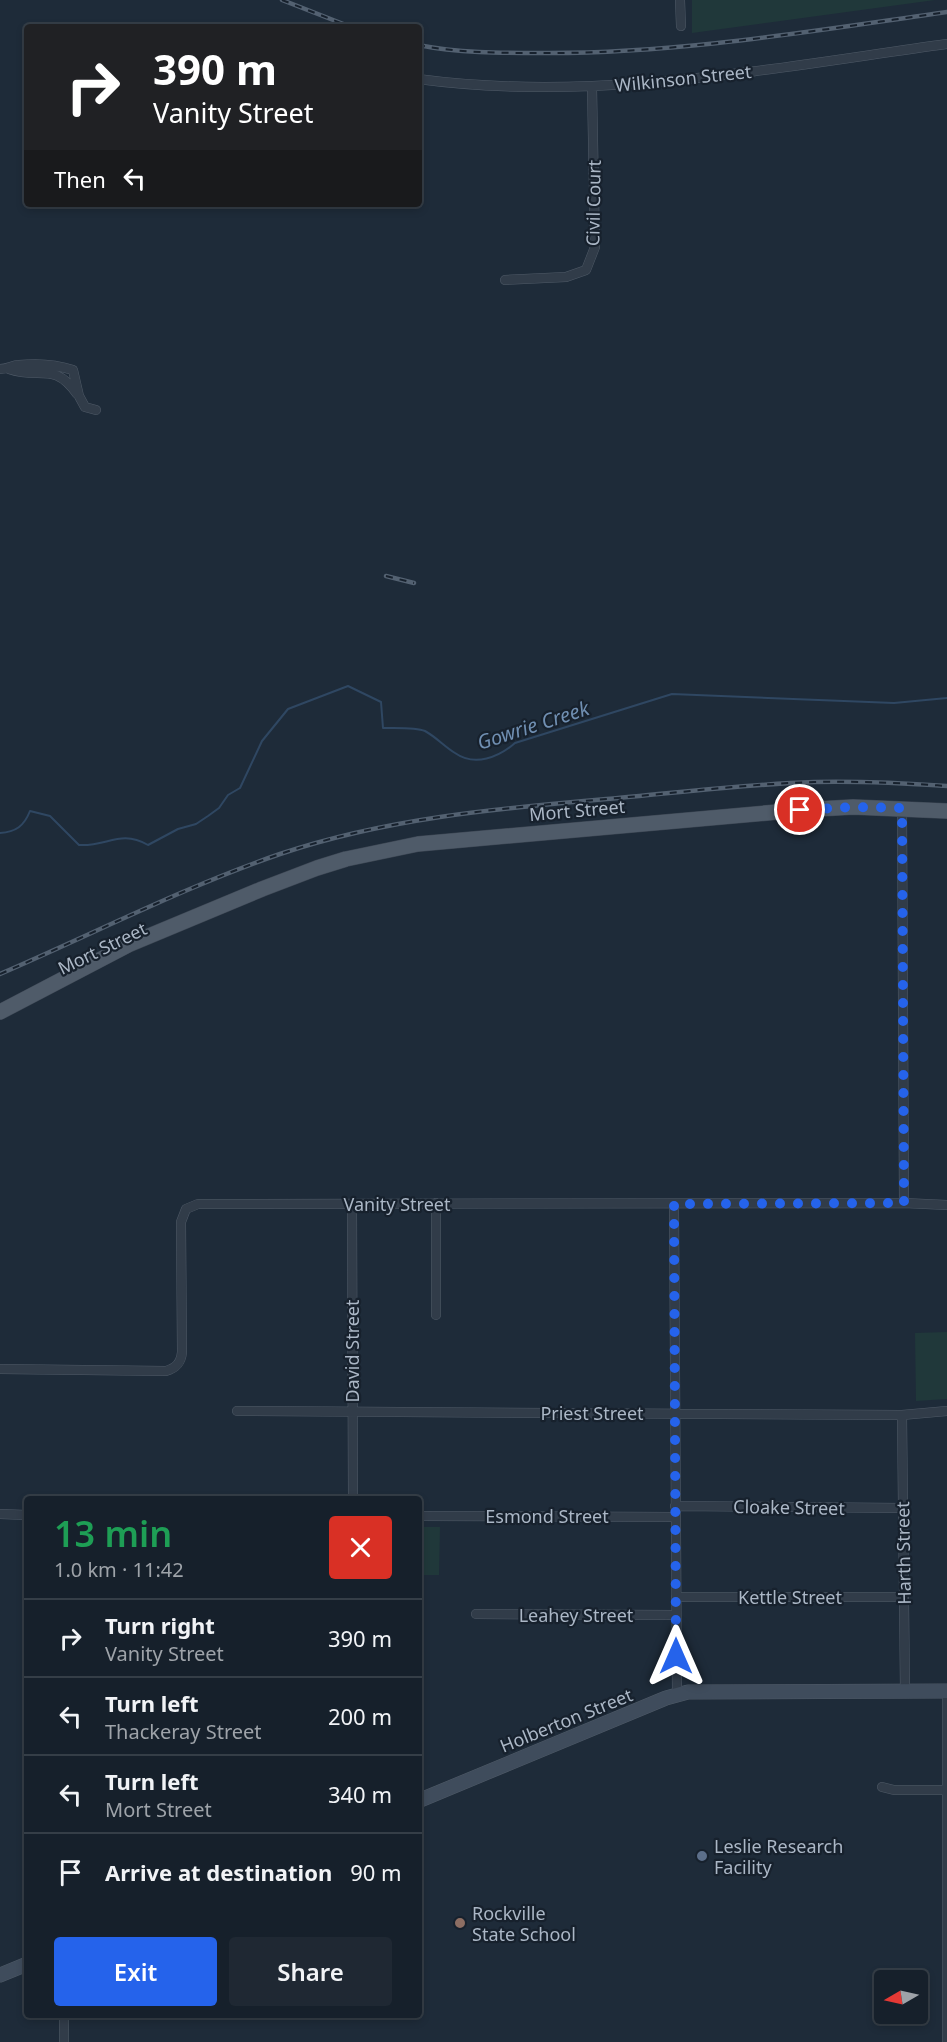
<!DOCTYPE html>
<html lang="en">
<head>
<meta charset="utf-8">
<style>
	:root { --surface:#16202b; --page:#1f2833; --text:#f1f3f6; --muted:#9ea3a9; --line:#353e47; --accent:#2563eb }
	body { margin:0; font-family:"Noto Sans",sans-serif; background:var(--page); color:var(--text); height:100vh; display:flex; flex-direction:column; font-size:22px; white-space:nowrap }
	* { box-sizing:border-box; margin:0 }
	p { font-size:20px; color:var(--muted) }
	.icon { flex:none; width:33px; height:33px; fill:none; stroke:currentColor; stroke-width:2; stroke-linecap:round; stroke-linejoin:round }
	.map { position:relative; flex:1; overflow:hidden }
	.side { position:absolute; left:24px; top:1496px; width:398px; height:522px; display:flex; flex-direction:column; background:var(--surface); border-radius:6px; box-shadow:0 3px 9px #0003,0 0 0 2px var(--line) }
	.side>* { flex:none }
	.top-card { position:absolute; left:24px; top:24px; width:398px; height:183px; border-radius:6px; box-shadow:0 3px 9px #0003,0 0 0 2px var(--line); background:#202124; color:#fff; overflow:hidden }
	.needle { width:39px; rotate:261deg }
	.fabs { position:absolute; left:874px; top:1970px; display:grid; gap:12px }
	.fabs a { display:grid; place-items:center; width:54px; height:54px; border-radius:6px; background:var(--surface); box-shadow:0 3px 9px #0003,0 0 0 2px var(--line); font-size:30px }
	.pin { position:absolute; display:grid; place-items:center; width:51px; height:51px; color:#fff; margin:-26px; border:3px solid #fff; border-radius:50%; box-shadow:0 2px 6px #0007 }
	.me { position:absolute; width:66px; margin:-33px; rotate:0deg; stroke-linejoin:round; filter:drop-shadow(0 0 4px #0008) }
	.turn { display:flex; align-items:center; gap:21px; height:126px; padding:0 30px; font-size:27px }
	.turn .icon { width:78px; height:78px; stroke-width:2.5 }
	.turn b { display:block; font-size:42px; line-height:51px }
	.then { display:flex; align-items:center; height:57px; padding:0 30px; background:#0003; gap:12px; font-size:22px }
	.round { display:grid; place-items:center; flex:none; width:63px; height:63px; border-radius:6px; background:var(--page) }
	.summary { display:flex; align-items:center; justify-content:space-between; height:102px; padding:0 30px }
	h1 { font-size:36px; font-weight:600; line-height:45px; color:#1e9e55 }
	.button { display:flex; gap:12px; margin-top:auto; padding:12px 30px }
	.button a { flex:1; height:69px; border-radius:6px; background:var(--accent); color:#fff; font-size:24px; font-weight:600; line-height:69px; text-align:center }
	.button a+a { background:var(--page); color:var(--text) }
	ul { padding:0; list-style:none }
	li { display:flex; align-items:center; gap:18px; height:78px; padding:0 30px; border-top:2px solid var(--line) }
	li div { flex:1 }
	li b { display:block; font-size:22px }
	li em { font-style:normal }
	.map>svg:first-child { display:block }
	.green { fill:#20383a }
	.lines { fill:none; stroke-linecap:round; stroke-linejoin:round }
	.stream { stroke:#2f4762; stroke-width:2 }
	.minor-casing { stroke:#4f5a67; stroke-width:10 }
	.secondary-casing { stroke:#4f5a67; stroke-width:15 }
	.primary-casing { stroke:#3b4552; stroke-width:16 }
	.minor { stroke:#313c49; stroke-width:9 }
	.secondary { stroke:#3f4c5c; stroke-width:14 }
	.primary { stroke:#4f5b69; stroke-width:15 }
	.rail-casing { stroke:#536171; stroke-width:4.5 }
	.rail { stroke:#17212d; stroke-width:2; stroke-dasharray:7; stroke-linecap:butt }
	.route { stroke:#2563eb; stroke-width:10; stroke-dasharray:0 18 }
	.service-dot { fill:#5c6f8a; stroke:#17212d; stroke-width:2 }
	.education-dot { fill:#8d6e63; stroke:#17212d; stroke-width:2 }
	.labels { text-anchor:middle; dominant-baseline:central; stroke-width:4.5; stroke-linejoin:round; paint-order:stroke }
	.street-label { font-size:18px; fill:#abb7c6; stroke:#17212d }
	.poi-label { font-size:18px; fill:#abb7c6; stroke:#17212d; text-anchor:start }
	.water-label { font-size:20px; font-style:italic; fill:#708fb2; stroke:#17212d }
</style>
</head>
<body>
<div class="map">
<svg width="947" height="2042" viewBox="0 0 947 2042">
	<rect width="100%" height="100%" fill="#1e2b39"/>
	<path class="green" d="M692,0H935L692,33Z
		M947,1332V1399L916,1401L915,1333Z
		M419,1527H440L439,1575H419Z"/>
	<g class="lines">
		<path class="stream" d="M0,833C16,832 24,826 30,811L50,816L79,845C107,847 120,829 148,845L178,829L196,824L208,816L219,808L228,795L240,788L262,741L288,709L348,686L381,702L383,728C393,728 416,727 425,731C436,737 445,747 455,753C475,767 499,757 515,743L672,694L894,703L947,698"/>
		<defs>
			<path id="minor" d="M680,0L681,26
				M418,79C595,103 772,68 947,44
				M505,280L566,277L586,270L595,247L592,87
				M0,369C8,369 12,365 19,365C38,363 55,364 73,370L79,396L85,407L96,410
				M9,369C40,380 54,361 77,394
				M902,808L904,1203
				M436,1203V1315
				M352,1204L353,1498
				M674,1204L677,1694
				M0,1369L166,1371C176,1368 181,1363 182,1352L181,1222L186,1209L198,1204L904,1203L947,1205
				M237,1411L902,1415L947,1411
				M902,1415L905,1691
				M675,1506L903,1508
				M0,1514L27,1515
				M418,1516L675,1517
				M676,1597H904
				M476,1614L676,1615
				M947,1691V2042
				M882,1787L894,1790H947
				M64,2014V2042"/>
			<path id="secondary" d="M418,1801L666,1698L688,1692L947,1691
				M0,1975L27,1964"/>
			<path id="primary" d="M0,1012L130,944L262,889L317,868L346,859L418,844L800,810L853,807L947,811"/>
		</defs>
		<use href="#minor" class="minor-casing"/>
		<use href="#secondary" class="secondary-casing"/>
		<use href="#primary" class="primary-casing"/>
		<use href="#minor" class="minor"/>
		<use href="#secondary" class="secondary"/>
		<use href="#primary" class="primary"/>
		<defs>
			<path id="rail" d="M282,0L351,27
				M418,45C458,53 500,53 541,53C677,54 812,31 947,12
				M386,576L414,583
				M0,974C93,934 184,887 280,854C390,817 504,808 618,798C684,792 749,784 814,782C859,781 903,783 947,786"/>
		</defs>
		<use href="#rail" class="rail-casing"/>
		<use href="#rail" class="rail"/>
	</g>
	<g class="lines">
		<path class="route" d="M676,1656L674,1204L904,1203L902,808L853,807L800,810"/>
	</g>
	<circle class="service-dot" cx="702" cy="1856" r="6"/>
	<circle class="education-dot" cx="460" cy="1923" r="6"/>
	<g class="labels">
		<g class="street-label">
			<text transform="translate(683 78) rotate(-6)">Wilkinson Street</text>
			<text transform="translate(593 203) rotate(-89)">Civil Court</text>
			<text transform="translate(577 810) rotate(-5)">Mort Street</text>
			<text transform="translate(102 948) rotate(-26)">Mort Street</text>
			<text x="397" y="1204">Vanity Street</text>
			<text transform="translate(352 1351) rotate(-90)">David Street</text>
			<text x="592" y="1413">Priest Street</text>
			<text transform="translate(789 1507) rotate(1)">Cloake Street</text>
			<text x="547" y="1516">Esmond Street</text>
			<text transform="translate(903 1553) rotate(-91)">Harth Street</text>
			<text x="790" y="1597">Kettle Street</text>
			<text x="576" y="1615">Leahey Street</text>
			<text transform="translate(566 1720) rotate(-22)">Holberton Street</text>
		</g>
		<g class="poi-label">
			<text x="714" y="1846">Leslie Research<tspan x="714" dy="21">Facility</tspan></text>
			<text x="472" y="1913">Rockville<tspan x="472" dy="21">State School</tspan></text>
		</g>
		<g class="water-label">
			<text transform="translate(533 725) rotate(-18)">Gowrie Creek</text>
		</g>
	</g>
</svg>
<div class="fabs">
<a><svg class="needle" viewBox="-14 -14 28 28"><path d="M0-13l5 13h-10z" fill="#e53935"/><path d="M0 13l5-13h-10z" fill="#9ea3a9"/></svg></a>
</div>
<div class="pin" style="left:800px;top:810px;background:#d93025"><svg class="icon" aria-label="arrive" viewBox="0 0 24 24"><path d="M6 21V4h12l-3 4 3 4H6"/></svg></div>
<svg class="me" style="left:676px;top:1656px" viewBox="-20 -20 40 40"><path d="M0-17L14 15 0 8-14 15z" fill="#2563eb" stroke="#fff" stroke-width="4"/></svg>
<div class="top-card">
<div class="turn"><svg class="icon" aria-label="right" viewBox="0 0 24 24"><path d="M7 20v-9h11M14 6l5 5-5 5"/></svg><div><b>390 m</b>Vanity Street</div></div>
<div class="then">Then<svg class="icon" aria-label="left" viewBox="0 0 24 24"><path d="M17 20v-9H6M10 6l-5 5 5 5"/></svg></div>
</div>
<section class="side">
<div class="summary"><div><h1>13 min</h1><p>1.0 km · 11:42</p></div><a class="round" style="background:#d93025;color:#fff"><svg class="icon" aria-label="close" viewBox="0 0 24 24"><path d="M6 6l12 12M18 6L6 18"/></svg></a></div>
<ul>
<li><svg class="icon" aria-label="right" viewBox="0 0 24 24"><path d="M7 20v-9h11M14 6l5 5-5 5"/></svg><div><b>Turn right</b><p>Vanity Street</p></div><em>390 m</em></li>
<li><svg class="icon" aria-label="left" viewBox="0 0 24 24"><path d="M17 20v-9H6M10 6l-5 5 5 5"/></svg><div><b>Turn left</b><p>Thackeray Street</p></div><em>200 m</em></li>
<li><svg class="icon" aria-label="left" viewBox="0 0 24 24"><path d="M17 20v-9H6M10 6l-5 5 5 5"/></svg><div><b>Turn left</b><p>Mort Street</p></div><em>340 m</em></li>
<li><svg class="icon" aria-label="arrive" viewBox="0 0 24 24"><path d="M6 21V4h12l-3 4 3 4H6"/></svg><div><b>Arrive at destination</b></div><em>90 m</em></li>
</ul>
<div class="button"><a>Exit</a><a>Share</a></div>
</section>
</div>
</body>
</html>
